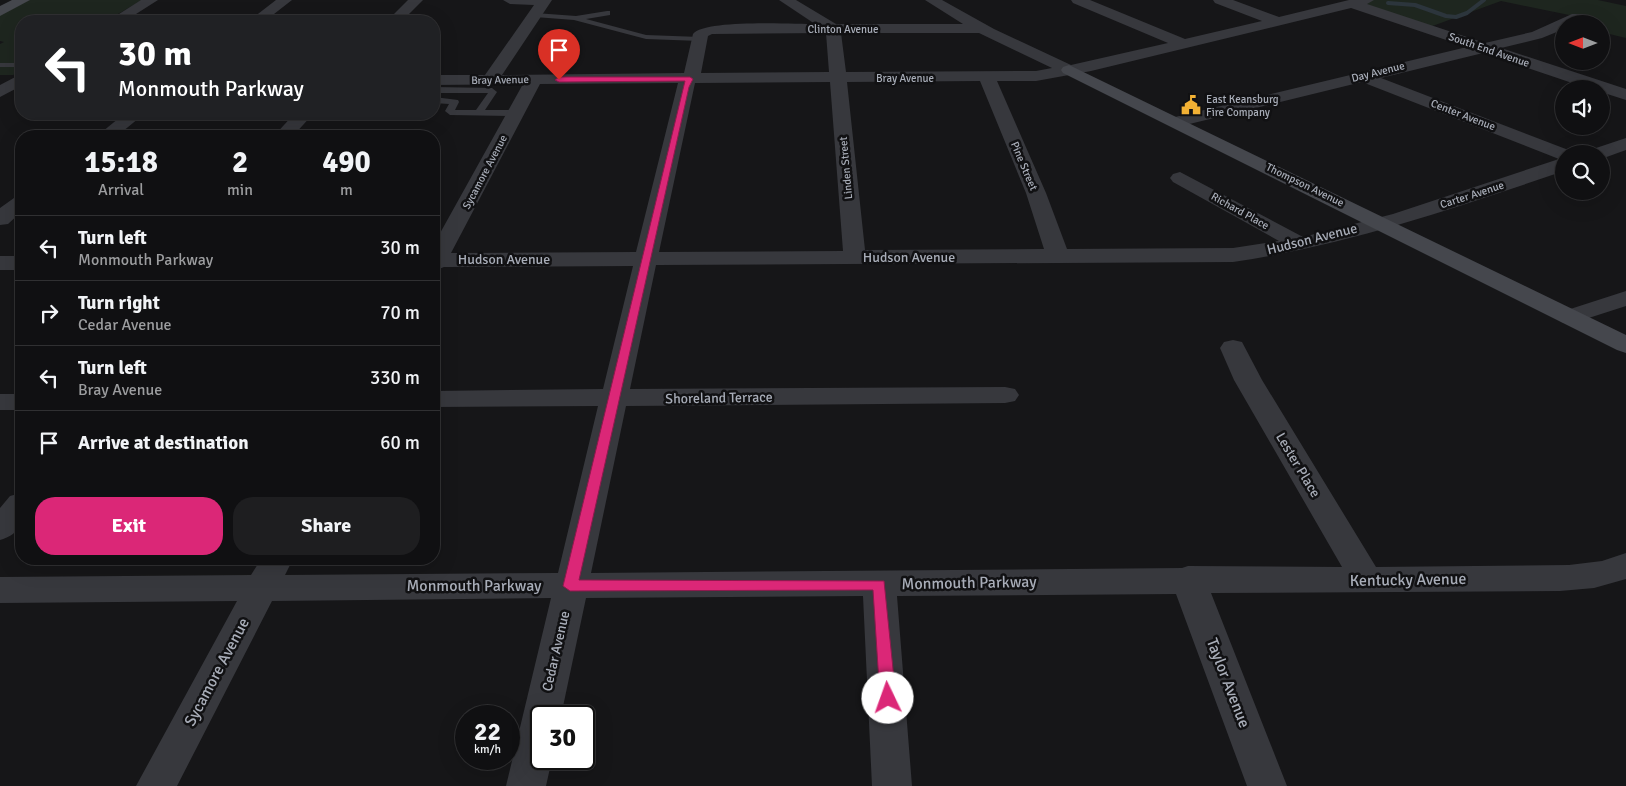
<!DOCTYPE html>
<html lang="en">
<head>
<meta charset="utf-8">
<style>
	:root { --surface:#101012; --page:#1e1e20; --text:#f1f3f6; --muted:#9c9d9f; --line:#303032; --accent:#db2777 }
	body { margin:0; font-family:Signika,sans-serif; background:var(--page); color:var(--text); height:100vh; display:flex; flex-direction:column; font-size:19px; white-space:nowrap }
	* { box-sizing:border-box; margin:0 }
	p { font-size:16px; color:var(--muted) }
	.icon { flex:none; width:28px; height:28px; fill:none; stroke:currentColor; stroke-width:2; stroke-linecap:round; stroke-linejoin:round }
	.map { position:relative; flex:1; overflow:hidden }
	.drawer { position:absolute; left:15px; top:130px; width:425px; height:435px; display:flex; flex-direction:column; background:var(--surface); border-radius:20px; box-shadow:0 5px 20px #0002,0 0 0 1px var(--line) }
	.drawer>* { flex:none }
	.guide { position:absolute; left:15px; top:15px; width:425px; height:105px; border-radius:20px; box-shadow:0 5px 20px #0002,0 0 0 1px var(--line); background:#202124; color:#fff; overflow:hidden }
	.needle { width:32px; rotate:270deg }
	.tools { position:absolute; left:1555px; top:15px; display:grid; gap:10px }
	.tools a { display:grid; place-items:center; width:55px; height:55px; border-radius:50%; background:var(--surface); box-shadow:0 5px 20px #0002,0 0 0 1px var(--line); font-size:25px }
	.speed { position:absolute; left:455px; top:705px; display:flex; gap:10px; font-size:25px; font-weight:700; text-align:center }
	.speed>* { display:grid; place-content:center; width:65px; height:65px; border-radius:50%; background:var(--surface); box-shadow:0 5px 20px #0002,0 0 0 1px var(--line); line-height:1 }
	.speed small { font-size:12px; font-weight:400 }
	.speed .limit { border:2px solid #111; border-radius:8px; background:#fff; color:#111 }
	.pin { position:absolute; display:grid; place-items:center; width:42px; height:42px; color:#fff; margin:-51px -21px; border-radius:50% 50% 50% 0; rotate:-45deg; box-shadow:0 0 5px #0007 }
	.pin .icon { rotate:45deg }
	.me { position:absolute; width:55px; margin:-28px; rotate:357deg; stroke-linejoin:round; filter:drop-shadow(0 0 4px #0008) }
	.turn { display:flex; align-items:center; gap:18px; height:105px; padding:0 20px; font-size:22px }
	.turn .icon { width:65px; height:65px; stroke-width:2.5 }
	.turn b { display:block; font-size:35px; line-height:42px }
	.eta { display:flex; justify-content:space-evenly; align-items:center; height:85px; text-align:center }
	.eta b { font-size:30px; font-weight:700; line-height:35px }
	.cta { display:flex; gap:10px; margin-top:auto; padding:10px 20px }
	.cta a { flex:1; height:58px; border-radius:20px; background:var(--accent); color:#fff; font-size:20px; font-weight:700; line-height:58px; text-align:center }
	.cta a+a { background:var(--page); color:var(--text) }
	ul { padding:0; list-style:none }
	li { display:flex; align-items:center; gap:15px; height:65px; padding:0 20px; border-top:1px solid var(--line) }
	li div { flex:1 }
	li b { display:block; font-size:19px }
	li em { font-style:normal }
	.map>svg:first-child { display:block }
	.green { fill:#1e261f }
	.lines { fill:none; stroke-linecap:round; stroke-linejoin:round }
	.stream { stroke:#2c353c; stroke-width:4 }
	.lane { fill:#37383d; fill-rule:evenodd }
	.street { fill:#37383d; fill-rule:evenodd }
	.secondary { fill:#45474d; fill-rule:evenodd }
	.route { fill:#db2777; stroke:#8e194d }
	.labels { text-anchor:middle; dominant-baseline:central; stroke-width:5; stroke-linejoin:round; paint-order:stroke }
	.far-street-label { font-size:11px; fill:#a8adb8; stroke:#111113 }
	.far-poi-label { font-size:11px; fill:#a8adb8; stroke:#111113; text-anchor:start }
	.street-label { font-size:14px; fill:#a8adb8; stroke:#111113 }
	.near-street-label { font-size:16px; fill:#a8adb8; stroke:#111113 }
</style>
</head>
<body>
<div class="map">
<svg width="1626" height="786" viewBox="0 0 1626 786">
	<rect width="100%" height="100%" fill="#161618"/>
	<path class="green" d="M29,0H142L106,21H21V71L13,75H0V44L4,42L0,41V15Z
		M1366,0H1598L1626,6V38L1601,32V24H1569L1579,17L1501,1L1427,28L1350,4Z"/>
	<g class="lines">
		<path class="stream" d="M1388,3L1415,5L1446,16L1456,17L1467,13L1484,0"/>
		<path class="lane" d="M607,11H610V15L586,19L646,35L700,37L704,39L700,41L646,39L574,20L535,17L531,15L535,13L576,16Z
			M0,63H21V67H0Z
			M434,87L492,88L497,92L485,110H517L521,113L517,116L450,115L445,111L449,104L434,103V97L458,100L459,102L455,110H476L488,93H434Z"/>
		<path class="street" d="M141,0H158L125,21H108Z
			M276,0H292L265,21H249Z
			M408,0H423L402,21H387Z
			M503,0H552L502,75L684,73L693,34C704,19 794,24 815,24L779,0H796L836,24H963L925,0H942L994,29L1071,65L1168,43L1073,3L1071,0H1090L1185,39L1262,21L1215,3L1213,0H1233L1279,17L1349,0H1374L1367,4L1485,43L1532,32L1572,14H1582L1584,17C1579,24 1572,24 1564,24V29L1542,38L1501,48L1626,89V100L1601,92V89H1590L1483,53L1381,78L1571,151L1573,154H1564V171C1455,208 1347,245 1233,262L656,265L630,389L1005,387L1015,389L1019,395L1015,401L1005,403L626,406L591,573L1182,568L1188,566L1342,567L1234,380L1220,348L1224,342L1233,340L1242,342L1262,380L1376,567L1569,565L1602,561L1626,553V579L1594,588L1560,591L1211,593L1287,786H1247L1176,594L897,596L912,786H872L863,596L586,598L561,716H541V759H552L546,786H506L551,598L272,601L177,786H136L237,601L0,603V577L251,575L261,559H293L285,575L558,573L598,406L434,407V391L603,389L633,266L444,267L434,271V244L523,84L434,85V75H485L534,5L510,4ZM1351,8L1467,47L1171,118L1168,122L1171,126L1177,127L1362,82L1559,159L1393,214L1303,237L1180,172L1173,174L1170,178L1173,182L1279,241L1233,248L1067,249L1046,193L997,81H1036L1091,71ZM826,33L829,72L701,73L708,36L712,34ZM841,33H979L1052,68L1036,71L846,72ZM980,81L1026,193L1044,249L865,250L847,82ZM830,82L843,251L659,252L695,83ZM678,83L636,252L451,253L540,84Z
			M21,74V86L0,97V85Z
			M124,114H144L117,136H97Z
			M294,114H313L293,136H274Z
			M1626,138V150L1601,159V154H1588L1590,150Z
			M21,196V212L8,224L0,225V208L14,198Z
			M0,256H21V270H0Z
			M1626,291V306L1570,324L1561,322L1558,317L1561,312Z
			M0,394H21V410H0Z
			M21,493C22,516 25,533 0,540V508L10,496Z"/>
		<path class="secondary" d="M12,0H30L0,16V6Z
			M1069,65L1626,335V353L1617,350L1063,73L1061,70L1063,67Z"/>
	</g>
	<path class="route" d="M690,77L693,79L689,87L579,580L884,581L896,698L893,702L888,704L882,702L880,698L873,590L570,591L563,586L685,81L559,82L555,80L559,77Z"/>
	<defs>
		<symbol id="civic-bare" viewBox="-9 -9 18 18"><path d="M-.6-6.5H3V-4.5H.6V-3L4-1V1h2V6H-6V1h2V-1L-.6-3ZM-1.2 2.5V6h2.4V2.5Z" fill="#f2b134" stroke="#111113" stroke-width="2.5" paint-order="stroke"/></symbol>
	</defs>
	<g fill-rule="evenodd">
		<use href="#civic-bare" x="1177" y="91" width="28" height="28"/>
	</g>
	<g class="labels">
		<g class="far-street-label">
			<text x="843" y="29">Clinton Avenue</text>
			<text transform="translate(1489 50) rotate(19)">South End Avenue</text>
			<text transform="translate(1378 72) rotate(-14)">Day Avenue</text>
			<text x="905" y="78">Bray Avenue</text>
			<text transform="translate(500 80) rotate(-1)">Bray Avenue</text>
			<text transform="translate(1463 115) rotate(21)">Center Avenue</text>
			<text transform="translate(1024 166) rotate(67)">Pine Street</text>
			<text transform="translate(846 168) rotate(-95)">Linden Street</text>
			<text transform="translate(485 172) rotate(-62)">Sycamore Avenue</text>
			<text transform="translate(1305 185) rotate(26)">Thompson Avenue</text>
			<text transform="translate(1472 195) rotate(-18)">Carter Avenue</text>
			<text transform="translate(1240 211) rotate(29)">Richard Place</text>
		</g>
		<g class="far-poi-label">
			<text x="1206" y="99">East Keansburg<tspan x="1206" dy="13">Fire Company</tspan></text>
		</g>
		<g class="street-label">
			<text transform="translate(1312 239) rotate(-14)">Hudson Avenue</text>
			<text x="909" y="257">Hudson Avenue</text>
			<text x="504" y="259">Hudson Avenue</text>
			<text transform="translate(719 398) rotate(-1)">Shoreland Terrace</text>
			<text transform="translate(1298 465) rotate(59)">Lester Place</text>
			<text transform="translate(556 651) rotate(-77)">Cedar Avenue</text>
		</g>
		<g class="near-street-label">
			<text transform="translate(1408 580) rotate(-1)">Kentucky Avenue</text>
			<text transform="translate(969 583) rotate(-1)">Monmouth Parkway</text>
			<text x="474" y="586">Monmouth Parkway</text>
			<text transform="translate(217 672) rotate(-62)">Sycamore Avenue</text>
			<text transform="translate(1228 683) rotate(69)">Taylor Avenue</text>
		</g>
	</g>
</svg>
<div class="tools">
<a><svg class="needle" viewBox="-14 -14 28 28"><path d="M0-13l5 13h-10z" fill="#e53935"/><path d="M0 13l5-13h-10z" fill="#9c9d9f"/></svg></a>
<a><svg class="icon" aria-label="sound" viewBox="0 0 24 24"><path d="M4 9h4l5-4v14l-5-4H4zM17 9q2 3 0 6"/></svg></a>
<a><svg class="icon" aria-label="search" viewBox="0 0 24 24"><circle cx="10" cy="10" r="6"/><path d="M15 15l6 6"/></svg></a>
</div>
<div class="speed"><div>22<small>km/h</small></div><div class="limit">30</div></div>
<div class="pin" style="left:559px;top:80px;background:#d93025"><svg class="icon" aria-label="arrive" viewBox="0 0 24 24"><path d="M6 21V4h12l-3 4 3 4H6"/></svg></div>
<svg class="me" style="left:888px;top:698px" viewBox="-20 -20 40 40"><circle r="19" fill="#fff"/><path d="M0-13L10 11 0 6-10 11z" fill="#db2777"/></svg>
<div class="guide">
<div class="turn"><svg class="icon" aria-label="left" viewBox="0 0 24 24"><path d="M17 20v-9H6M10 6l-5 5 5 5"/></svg><div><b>30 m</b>Monmouth Parkway</div></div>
</div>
<section class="drawer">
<div class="eta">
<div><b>15:18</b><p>Arrival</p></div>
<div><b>2</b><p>min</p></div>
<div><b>490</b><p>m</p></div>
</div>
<ul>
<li><svg class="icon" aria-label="left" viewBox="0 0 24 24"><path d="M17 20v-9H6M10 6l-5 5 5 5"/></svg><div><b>Turn left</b><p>Monmouth Parkway</p></div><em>30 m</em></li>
<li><svg class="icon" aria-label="right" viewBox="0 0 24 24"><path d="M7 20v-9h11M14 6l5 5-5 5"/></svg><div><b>Turn right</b><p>Cedar Avenue</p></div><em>70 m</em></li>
<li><svg class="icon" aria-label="left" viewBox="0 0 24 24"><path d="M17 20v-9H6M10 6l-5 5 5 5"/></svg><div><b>Turn left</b><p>Bray Avenue</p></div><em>330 m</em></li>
<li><svg class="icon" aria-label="arrive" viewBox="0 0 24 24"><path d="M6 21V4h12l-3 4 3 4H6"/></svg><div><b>Arrive at destination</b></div><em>60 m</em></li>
</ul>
<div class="cta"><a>Exit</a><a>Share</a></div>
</section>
</div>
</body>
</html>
